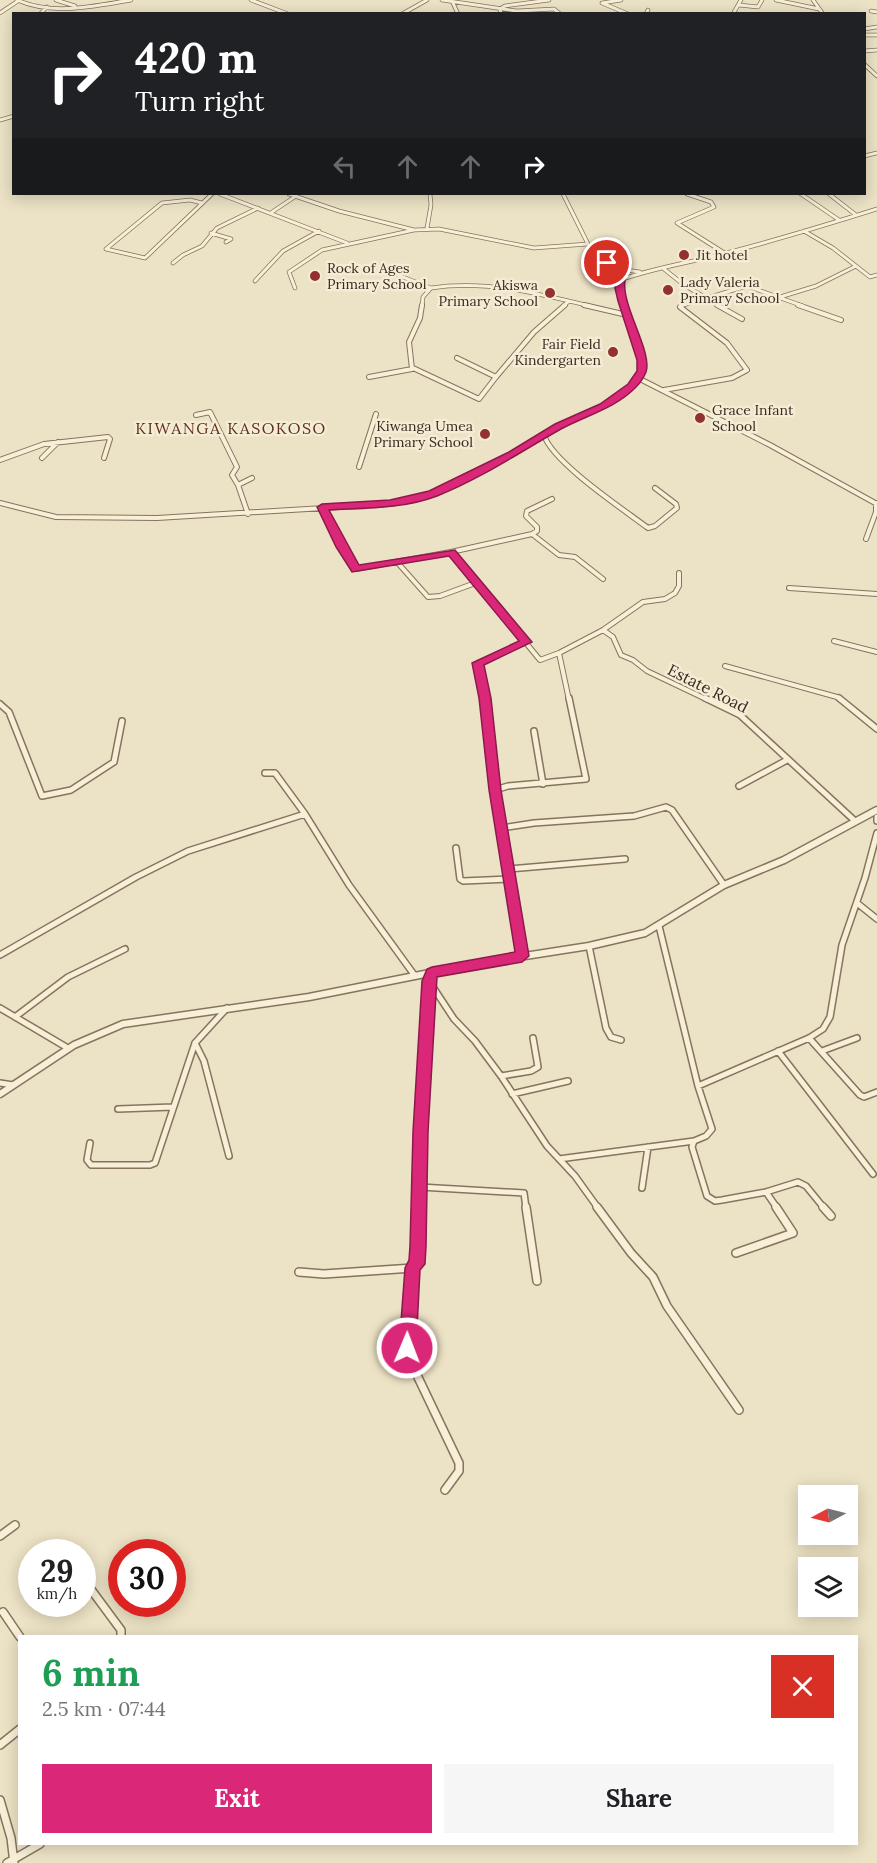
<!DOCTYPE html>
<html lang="en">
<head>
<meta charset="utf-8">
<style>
	:root { --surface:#fff; --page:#f6f6f6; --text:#202124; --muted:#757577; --accent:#db2777 }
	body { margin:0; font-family:Lora,serif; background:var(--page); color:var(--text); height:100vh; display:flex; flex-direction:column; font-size:22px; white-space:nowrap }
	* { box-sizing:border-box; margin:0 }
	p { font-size:20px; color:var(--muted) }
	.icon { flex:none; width:33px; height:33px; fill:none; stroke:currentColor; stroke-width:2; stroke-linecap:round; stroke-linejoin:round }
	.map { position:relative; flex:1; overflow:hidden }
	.sheet { position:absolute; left:18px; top:1635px; width:840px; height:210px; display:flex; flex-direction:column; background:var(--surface); border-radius:0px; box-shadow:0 3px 15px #0003 }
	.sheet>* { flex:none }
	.hud { position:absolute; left:12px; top:12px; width:854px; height:183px; border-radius:0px; box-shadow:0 3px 15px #0003; background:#202124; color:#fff; overflow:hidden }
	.needle { width:39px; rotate:263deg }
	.tools { position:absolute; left:798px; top:1485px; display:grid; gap:12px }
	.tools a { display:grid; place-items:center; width:60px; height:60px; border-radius:0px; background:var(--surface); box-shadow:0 3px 15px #0003; font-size:30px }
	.speed { position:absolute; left:18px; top:1539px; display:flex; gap:12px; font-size:30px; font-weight:700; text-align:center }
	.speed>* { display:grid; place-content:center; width:78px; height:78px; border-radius:50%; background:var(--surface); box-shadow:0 3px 15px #0003; line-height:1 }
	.speed small { font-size:15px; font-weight:400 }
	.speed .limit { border:9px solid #d22; background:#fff; color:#111 }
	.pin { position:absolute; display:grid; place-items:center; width:51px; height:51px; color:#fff; margin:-26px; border:3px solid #fff; border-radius:50%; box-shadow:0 2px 6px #0007 }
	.me { position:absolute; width:66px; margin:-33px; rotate:1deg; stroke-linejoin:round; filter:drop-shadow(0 0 4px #0008) }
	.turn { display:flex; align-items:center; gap:21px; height:126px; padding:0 24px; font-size:27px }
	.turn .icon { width:78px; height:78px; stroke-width:2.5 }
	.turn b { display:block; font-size:42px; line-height:51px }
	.lanes { display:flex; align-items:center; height:57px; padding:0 24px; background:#0003; justify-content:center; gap:30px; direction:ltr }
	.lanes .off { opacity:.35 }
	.round { display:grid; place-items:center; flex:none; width:63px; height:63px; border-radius:0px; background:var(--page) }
	.summary { display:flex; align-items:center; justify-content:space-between; height:102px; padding:0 24px }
	h1 { font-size:36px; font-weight:700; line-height:45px; color:#1e9e55 }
	.action { display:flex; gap:12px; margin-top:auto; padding:12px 24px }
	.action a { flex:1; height:69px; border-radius:0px; background:var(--accent); color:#fff; font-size:24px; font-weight:700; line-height:69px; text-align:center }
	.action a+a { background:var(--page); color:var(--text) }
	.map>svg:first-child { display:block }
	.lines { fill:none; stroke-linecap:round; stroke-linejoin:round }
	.minor-far3-casing { stroke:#86745c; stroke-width:4.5 }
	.minor-far2-casing { stroke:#86745c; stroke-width:6 }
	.minor-far1-casing { stroke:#86745c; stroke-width:8 }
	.minor-casing { stroke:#86745c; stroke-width:10 }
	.tertiary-casing { stroke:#86745c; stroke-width:9 }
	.minor-far3 { stroke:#f7efd8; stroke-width:3 }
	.minor-far2 { stroke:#f7efd8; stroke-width:4 }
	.minor-far1 { stroke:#f7efd8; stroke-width:5 }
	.minor { stroke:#f7efd8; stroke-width:7 }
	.tertiary { stroke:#f7efd8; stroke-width:6 }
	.route { fill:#db2777; stroke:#8e194d; stroke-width:1.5 }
	.poi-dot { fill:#93312e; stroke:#f4ecd4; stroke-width:2 }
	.labels { text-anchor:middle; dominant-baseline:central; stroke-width:5; stroke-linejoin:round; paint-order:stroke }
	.far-poi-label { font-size:14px; fill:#372b1f; stroke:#f4ecd4; text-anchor:start }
	.far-quarter-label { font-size:16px; letter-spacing:1.5px; fill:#623020; stroke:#f4ecd4 }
	.street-label { font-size:16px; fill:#372b1f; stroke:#f4ecd4 }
</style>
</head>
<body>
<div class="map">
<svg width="877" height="1863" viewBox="0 0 877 1863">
	<rect width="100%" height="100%" fill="#ece2c5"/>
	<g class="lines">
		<defs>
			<path id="minor-far3" d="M17,0C53,16 94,6 131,0
				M56,0L75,6
				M251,0L288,14
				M442,0L517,11L554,9L560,14
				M776,0L819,9
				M813,0L823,14
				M453,3L458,14
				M602,3L628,14
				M602,3L621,0
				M739,5L758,7L762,0
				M871,11L877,12
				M0,13L18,1
				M40,14L47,7
				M402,14L427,0
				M501,14L500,9L505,6L549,0
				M646,14L648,10
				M733,14L741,0
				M864,29L877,27
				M864,35H877
				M864,51L877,50
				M864,64L877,76
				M0,120L14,116
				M864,156L877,153
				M220,194L347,243
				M289,194L339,211L414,230L439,229L534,248L588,244
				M563,194L588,244L612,268L620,280
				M687,194L711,202L714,207L677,223L726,254
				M801,194L839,220
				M829,194L856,215
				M202,203L190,200L162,203L106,249L145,258L212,194
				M272,212L296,196
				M427,228L431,205L430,194
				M804,231L833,248L870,277L877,275
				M211,233L231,239L226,242
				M173,263L183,255L202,246L217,228L258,208
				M612,268L640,272
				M664,269L684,285L720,306
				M390,272L431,288
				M255,281L283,251L319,231
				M295,288L289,272L322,250L414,230
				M780,297L816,286L856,266
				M422,306L423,297L431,288C486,280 536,293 590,306
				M563,306L568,302
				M625,306L619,288L620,280C653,268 688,263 722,254C774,241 826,225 877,209
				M680,306L747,286L803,306"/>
			<path id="minor-far2" d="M584,305L627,315
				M717,305L742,319
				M798,305L841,320
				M457,358L496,377L534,332L565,305
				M413,368L479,399L496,377
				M369,377L412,369L409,342L420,318L422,305
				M638,378L770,445L877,504
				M664,390L732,378L747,370L727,343L680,307L682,305
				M196,415L210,412L237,467L232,475L238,485
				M544,435C552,462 623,509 648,528L655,526L677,508L676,504L655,488
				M42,458L58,442
				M0,460L44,444L108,437L110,439L104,458
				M359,467L376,414
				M0,503L56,517L157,518L390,504L433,494L512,455L559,426L603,406L632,386L641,371L642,360L624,305
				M322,507L356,569L451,552L540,660L559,653L569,700
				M248,514L238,485L252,478
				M532,534L537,531V527L526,516L527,511L552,499
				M866,539L876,512V503
				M451,552L532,534L559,555L575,557L603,579
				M397,562L428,597L440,596L478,582
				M789,588L877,594
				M603,630L613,637L621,655L633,660L647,671L708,700
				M834,641L877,652
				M559,653L603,630L643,602L665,599L675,593L679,586V573
				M725,666L837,697L841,700
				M485,700L478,663L526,642"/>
			<path id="minor-far1" d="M485,698L495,790L522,956
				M705,698L740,715L855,821
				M839,698L877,729
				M0,704L9,712L42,796L71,790L114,762L122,721
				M534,731L543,784
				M265,773H275L305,814L349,885L415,976
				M739,786L787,760
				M495,790L508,786L586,779L569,698
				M877,817V821
				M502,828L534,823L634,816L666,807L672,810L724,885
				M456,848L460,879L463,881L510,879
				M509,869L625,859
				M857,903L877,919
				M659,926L698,1086L712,1129L706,1136L694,1141L692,1147L707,1196L715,1201L722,1200L766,1192L798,1182L806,1186L824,1208
				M589,946L606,1028L611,1037L621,1040
				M0,955L136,877L188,851L305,814
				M432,973L429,981L454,1019L475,1041L501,1076L547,1146L575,1176L598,1208
				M0,1008L66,1047
				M15,1017L68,977L125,949
				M809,1038L860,1095L864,1097L877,1092
				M195,1043L204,1061L229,1156
				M778,1051L873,1174
				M822,1051L857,1038
				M501,1076L531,1071L538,1067L533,1038
				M0,1083L13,1085
				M698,1086L809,1038L823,1029L830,1017L842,945L865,878L877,833
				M512,1094L568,1081
				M118,1109L173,1107
				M90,1143L87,1160L91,1165H150L155,1163L195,1043L227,1008
				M559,1159L694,1141
				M420,1187L524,1193L526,1208
				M642,1188L648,1147
				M766,1192L777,1208
				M419,1208L429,983"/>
			<path id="minor" d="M526,1207L537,1281
				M597,1207L631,1253L653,1277L667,1306L739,1410
				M823,1207L831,1216
				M736,1253L793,1233L776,1207
				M413,1268L407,1348L415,1371L459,1463V1471L445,1490
				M299,1272L324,1274L413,1268L417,1264L419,1207
				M0,1536L15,1525
				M84,1580L121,1630V1636
				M3,1612L20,1637
				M0,1745L20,1729
				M0,1800L11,1838L14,1863
				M7,1863L40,1844"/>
			<path id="tertiary" d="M0,1094L74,1045L123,1024L309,997L480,963L589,946L645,933L724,885L784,860L877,810"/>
		</defs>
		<use href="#minor-far3" class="minor-far3-casing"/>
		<use href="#minor-far2" class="minor-far2-casing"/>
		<use href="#minor-far1" class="minor-far1-casing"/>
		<use href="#minor" class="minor-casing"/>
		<use href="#tertiary" class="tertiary-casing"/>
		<use href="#minor-far3" class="minor-far3"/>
		<use href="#minor-far2" class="minor-far2"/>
		<use href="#minor-far1" class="minor-far1"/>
		<use href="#minor" class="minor"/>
		<use href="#tertiary" class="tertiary"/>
	</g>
	<path class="route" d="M607,260L610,261L625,280C621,306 653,352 646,372C644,377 639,384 636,387C616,408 585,416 561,429C520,452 480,479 437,496C403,509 365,508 329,510L359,565L455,550L532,642L484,665L491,698L501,790L529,956L522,962L437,977L428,1132L426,1246L425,1264L420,1270L416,1348L413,1354L407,1356L401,1354L399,1348L405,1268L409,1260L410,1246L413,1132L422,981L427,969L432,967L515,952L489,790L479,698L472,663L519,641L449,556L352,572L336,547L317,507L322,504L390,500L429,491L509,452L555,424L600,404L628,384L637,371V360L618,301L615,288L616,281L602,263Z"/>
	<g class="poi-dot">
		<circle cx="684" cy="255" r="6"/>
		<circle cx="315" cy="276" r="6"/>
		<circle cx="668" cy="290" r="6"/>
		<circle cx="550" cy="293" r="6"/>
		<circle cx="613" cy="352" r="6"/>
		<circle cx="700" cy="418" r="6"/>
		<circle cx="485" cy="434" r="6"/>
	</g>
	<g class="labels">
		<g class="far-poi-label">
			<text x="696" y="255">Jit hotel</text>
			<text x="327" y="268">Rock of Ages<tspan x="327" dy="16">Primary School</tspan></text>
			<text x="680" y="282">Lady Valeria<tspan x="680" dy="16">Primary School</tspan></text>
			<text x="538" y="285" text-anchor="end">Akiswa<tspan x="538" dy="16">Primary School</tspan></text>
			<text x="601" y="344" text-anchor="end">Fair Field<tspan x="601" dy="16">Kindergarten</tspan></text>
			<text x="712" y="410">Grace Infant<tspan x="712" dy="16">School</tspan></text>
			<text x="473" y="426" text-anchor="end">Kiwanga Umea<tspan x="473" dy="16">Primary School</tspan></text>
		</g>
		<g class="far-quarter-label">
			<text x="231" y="428">KIWANGA KASOKOSO</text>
		</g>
		<g class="street-label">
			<text transform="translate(708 688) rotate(27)">Estate Road</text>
		</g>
	</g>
</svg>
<div class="tools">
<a><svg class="needle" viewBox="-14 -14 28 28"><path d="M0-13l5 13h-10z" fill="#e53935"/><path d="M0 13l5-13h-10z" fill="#757577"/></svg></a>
<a><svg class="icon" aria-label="layers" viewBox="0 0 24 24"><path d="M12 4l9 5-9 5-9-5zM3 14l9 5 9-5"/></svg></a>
</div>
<div class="speed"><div>29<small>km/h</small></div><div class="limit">30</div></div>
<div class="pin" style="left:607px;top:263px;background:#d93025"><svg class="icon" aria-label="arrive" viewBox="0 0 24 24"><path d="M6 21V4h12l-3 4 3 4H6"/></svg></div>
<svg class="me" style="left:407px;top:1348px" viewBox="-20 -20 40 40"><circle r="17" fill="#db2777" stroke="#fff" stroke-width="3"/><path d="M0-11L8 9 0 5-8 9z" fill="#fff"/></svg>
<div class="hud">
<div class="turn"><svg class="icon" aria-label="right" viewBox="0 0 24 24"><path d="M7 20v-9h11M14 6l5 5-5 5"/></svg><div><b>420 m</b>Turn right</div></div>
<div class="lanes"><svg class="icon off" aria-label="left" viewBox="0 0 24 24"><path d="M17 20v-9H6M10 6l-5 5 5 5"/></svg><svg class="icon off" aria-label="ahead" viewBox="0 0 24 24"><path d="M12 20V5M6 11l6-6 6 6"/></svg><svg class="icon off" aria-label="ahead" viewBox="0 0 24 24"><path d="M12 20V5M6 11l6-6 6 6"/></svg><svg class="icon" aria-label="right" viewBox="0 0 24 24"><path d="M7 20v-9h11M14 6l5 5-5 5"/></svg></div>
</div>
<section class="sheet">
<div class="summary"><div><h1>6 min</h1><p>2.5 km · 07:44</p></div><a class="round" style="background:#d93025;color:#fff"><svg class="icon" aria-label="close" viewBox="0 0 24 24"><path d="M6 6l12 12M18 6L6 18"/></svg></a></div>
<div class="action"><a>Exit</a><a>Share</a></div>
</section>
</div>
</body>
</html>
